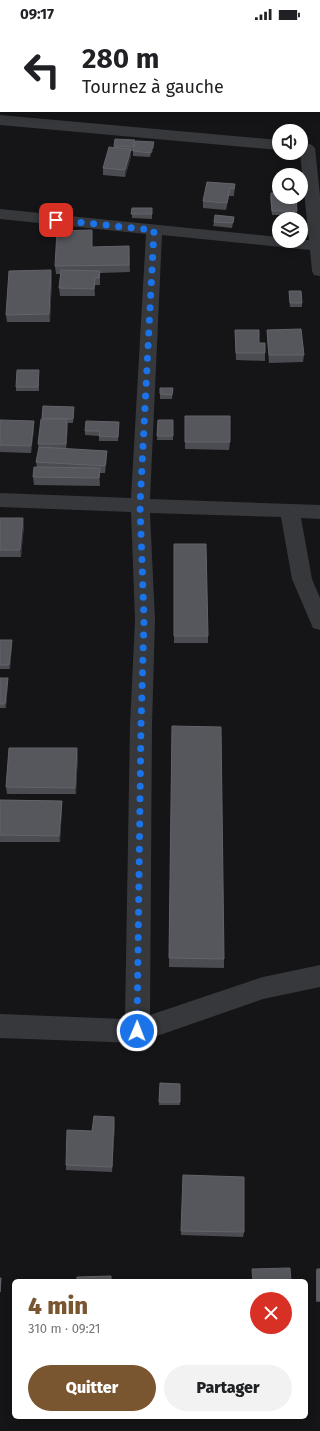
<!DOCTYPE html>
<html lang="fr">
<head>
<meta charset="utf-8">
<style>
	:root { --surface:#fff; --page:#f2f2f2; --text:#202124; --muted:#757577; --accent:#795530 }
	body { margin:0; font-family:"Fira Sans",sans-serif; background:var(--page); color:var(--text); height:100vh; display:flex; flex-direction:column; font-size:15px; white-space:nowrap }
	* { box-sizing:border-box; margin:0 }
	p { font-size:13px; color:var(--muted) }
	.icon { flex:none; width:22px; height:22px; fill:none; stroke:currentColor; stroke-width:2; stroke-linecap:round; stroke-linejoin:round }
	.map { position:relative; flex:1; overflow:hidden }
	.sheet { position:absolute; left:12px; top:1251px; width:296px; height:140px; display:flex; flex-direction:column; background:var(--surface); border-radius:6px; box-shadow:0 2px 10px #0003 }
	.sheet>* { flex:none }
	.hud { position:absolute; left:0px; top:0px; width:320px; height:84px; box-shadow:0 2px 10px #0003; background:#fff; color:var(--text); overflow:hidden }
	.tools { position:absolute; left:272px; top:96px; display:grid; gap:8px }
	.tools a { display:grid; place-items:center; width:36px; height:36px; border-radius:50%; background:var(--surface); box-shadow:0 2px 10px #0003; font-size:20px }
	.pin { position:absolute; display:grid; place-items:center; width:34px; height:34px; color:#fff; margin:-17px; border-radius:8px; box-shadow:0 2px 6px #0006 }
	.me { position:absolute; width:44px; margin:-22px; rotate:1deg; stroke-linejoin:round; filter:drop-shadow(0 0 3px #0008) }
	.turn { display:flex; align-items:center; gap:14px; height:84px; padding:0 16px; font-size:18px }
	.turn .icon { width:52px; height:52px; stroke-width:2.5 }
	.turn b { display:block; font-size:28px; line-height:34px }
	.round { display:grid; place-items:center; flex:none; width:42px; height:42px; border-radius:21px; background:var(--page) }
	.head { display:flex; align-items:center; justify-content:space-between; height:68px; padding:0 16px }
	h1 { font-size:24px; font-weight:800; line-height:30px; color:var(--accent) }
	.cta { display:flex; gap:8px; margin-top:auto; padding:8px 16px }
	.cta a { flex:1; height:46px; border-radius:24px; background:var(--accent); color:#fff; font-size:16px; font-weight:800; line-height:46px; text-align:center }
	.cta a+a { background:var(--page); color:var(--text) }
	.status { display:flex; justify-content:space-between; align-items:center; height:28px; padding:0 20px; background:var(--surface); direction:ltr }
	.status svg { height:11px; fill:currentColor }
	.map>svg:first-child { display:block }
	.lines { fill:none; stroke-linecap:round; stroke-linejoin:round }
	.minor { fill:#36383b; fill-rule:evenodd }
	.wall { fill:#4b4c52 }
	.shaded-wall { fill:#313236 }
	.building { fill:#55575c; stroke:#62646a }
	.route { stroke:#1a73e8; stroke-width:7; stroke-dasharray:0 12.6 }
</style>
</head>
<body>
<div class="status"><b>09:17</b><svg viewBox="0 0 49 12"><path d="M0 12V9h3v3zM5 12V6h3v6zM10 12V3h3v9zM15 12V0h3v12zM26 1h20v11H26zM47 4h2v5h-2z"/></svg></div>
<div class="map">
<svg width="320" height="1403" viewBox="0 0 320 1403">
	<rect width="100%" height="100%" fill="#151517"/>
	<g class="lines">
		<path class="minor" d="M0,87L279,112V122L0,97Z
			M307,115L312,117L315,120L320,168V248L314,247L312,243L310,222L162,207L150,471L320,477V491L301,490L312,551L320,570V602L313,600L292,551L281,489L150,485L155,592L152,697L150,987L263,949L320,937V959L263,971L137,1015L0,1010V986L125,991L130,697L135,592L131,484L0,479V465L131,470L146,206L0,191V181L279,209V213L309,212L300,125L302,117Z"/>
	</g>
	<path class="wall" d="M135,112V117L154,118L152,125H151L150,129L133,128V123H131V128L125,149L103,147V140L114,119V118Z
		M235,156L234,168H229L226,182L203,180V173Z
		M271,165L297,183V187H272L270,170Z
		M132,180H152V191L132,190Z
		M234,189L232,200L213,198L214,194Z
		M129,218L130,244L100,245V257H95V268H60L59,260L61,246H56L55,238L92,219Z
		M52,250L50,294H7L6,287Z
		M289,263L302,275V279H290L289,267Z
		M235,302L259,315L265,325V333L236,332Z
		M267,302L304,327L303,334L269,335L267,309Z
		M39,346V363H16V359Z
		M173,360L172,371H160V366Z
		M43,378L74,383L73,395H68L66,421L107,430L105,445H100V458L34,457L33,449L37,439L36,434L39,422L38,416L42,391Z
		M185,388L230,414L229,422L185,421Z
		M0,392L34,401L31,425L0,424Z
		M158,392H173V412H157Z
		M119,398L118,413H99V408L85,407V403Z
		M0,490L24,497L21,529H0Z
		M174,516L208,608V615H174Z
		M0,612L12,616L10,641H0Z
		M0,650H8V654L6,680H0Z
		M172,698L224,931V940L169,939Z
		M78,727L76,766H7L6,759Z
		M0,772L62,773V780L60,814H0Z
		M160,1055L180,1056V1077H159Z
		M115,1094L112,1144L66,1142V1137Z
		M183,1147L244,1204L243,1209L181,1207Z
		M317,1241H320V1274H316V1243Z"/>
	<path class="shaded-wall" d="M154,114V118L152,125V121Z
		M131,121V128L125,149V142Z
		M51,242L52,250L50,294L49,286Z
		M95,250V268L94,261Z
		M67,391L68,399L66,423V416Z
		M34,393V401L31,425V418Z
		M107,423V430L105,445V438Z
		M100,440V458L99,450Z
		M23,490L24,497L21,529L20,522Z
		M12,612V616L10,641L9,637Z
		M8,650V654L6,680L5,676Z
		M77,720L78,727L76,766L75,760Z
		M62,773V780L60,814L59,808Z
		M114,1089L115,1094L112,1144V1139Z"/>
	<path class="building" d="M115,111L135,112L133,119L114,118Z
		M136,113L154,114L152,121H151L150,125L133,123Z
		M109,119L131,121L125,142L103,140Z
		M207,154L235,156L234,161L230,160L227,175L203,173Z
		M271,165H279V169H296L297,183H272Z
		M132,180H152V186H131Z
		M215,187L234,189L233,195L214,194Z
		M92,202V219L129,218V237L55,238L57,203Z
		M51,242L49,286L6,287L9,243Z
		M61,242L100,243L99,250H95L94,261L59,260Z
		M289,263H301L302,275H290Z
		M301,301L304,327H269L267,302Z
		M235,302H259V315H265V325H236Z
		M17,342H39L38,359H16Z
		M160,360H173L172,367L160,366Z
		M43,378L74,379L73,391L42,390Z
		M185,388H230V414H185Z
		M41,391H67L66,416H38Z
		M0,392L34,393L31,418L0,417Z
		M158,392H173V408H157Z
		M86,393L119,394L118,409L99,408L100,403H85Z
		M39,419L107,423L105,438L36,434Z
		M34,439L100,440L99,450L33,449Z
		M0,490H23L20,522H0Z
		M174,516H206L208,608H174Z
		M0,612H12L9,637H0Z
		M0,650H8L5,676H0Z
		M172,698L221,699L224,931L169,930Z
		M9,720H77L75,760L6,759Z
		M0,772L62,773L59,808L0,807Z
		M160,1055L180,1056V1074H159Z
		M94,1088L114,1089L112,1139L66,1137L67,1102L92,1103Z
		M183,1147L244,1149V1204L181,1203Z
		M290,1240L291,1253H253L252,1241Z
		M317,1241H320V1272H317Z
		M111,1248V1253H77V1249Z
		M0,1250H1L0,1264Z"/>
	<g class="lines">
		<path class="route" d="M56,192L154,202L140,477L144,592L141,697L137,1003"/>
	</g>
</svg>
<div class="tools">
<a><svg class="icon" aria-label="sound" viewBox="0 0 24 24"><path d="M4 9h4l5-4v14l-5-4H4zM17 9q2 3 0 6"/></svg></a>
<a><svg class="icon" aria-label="search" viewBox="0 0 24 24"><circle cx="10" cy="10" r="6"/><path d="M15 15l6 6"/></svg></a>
<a><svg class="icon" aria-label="layers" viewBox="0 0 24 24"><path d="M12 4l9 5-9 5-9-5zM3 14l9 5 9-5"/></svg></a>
</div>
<div class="pin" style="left:56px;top:192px;background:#d93025"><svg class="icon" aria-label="arrive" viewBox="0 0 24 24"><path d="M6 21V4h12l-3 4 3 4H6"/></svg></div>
<svg class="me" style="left:137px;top:1003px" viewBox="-20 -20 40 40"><circle r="17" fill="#1a73e8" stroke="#fff" stroke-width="3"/><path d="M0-11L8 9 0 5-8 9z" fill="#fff"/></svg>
<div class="hud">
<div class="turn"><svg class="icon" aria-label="left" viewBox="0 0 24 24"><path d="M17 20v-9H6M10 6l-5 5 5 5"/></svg><div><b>280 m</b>Tournez à gauche</div></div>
</div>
<section class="sheet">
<div class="head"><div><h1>4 min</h1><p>310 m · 09:21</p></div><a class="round" style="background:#d93025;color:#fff"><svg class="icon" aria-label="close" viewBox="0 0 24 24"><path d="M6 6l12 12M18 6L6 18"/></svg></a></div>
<div class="cta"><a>Quitter</a><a>Partager</a></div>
</section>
</div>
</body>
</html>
